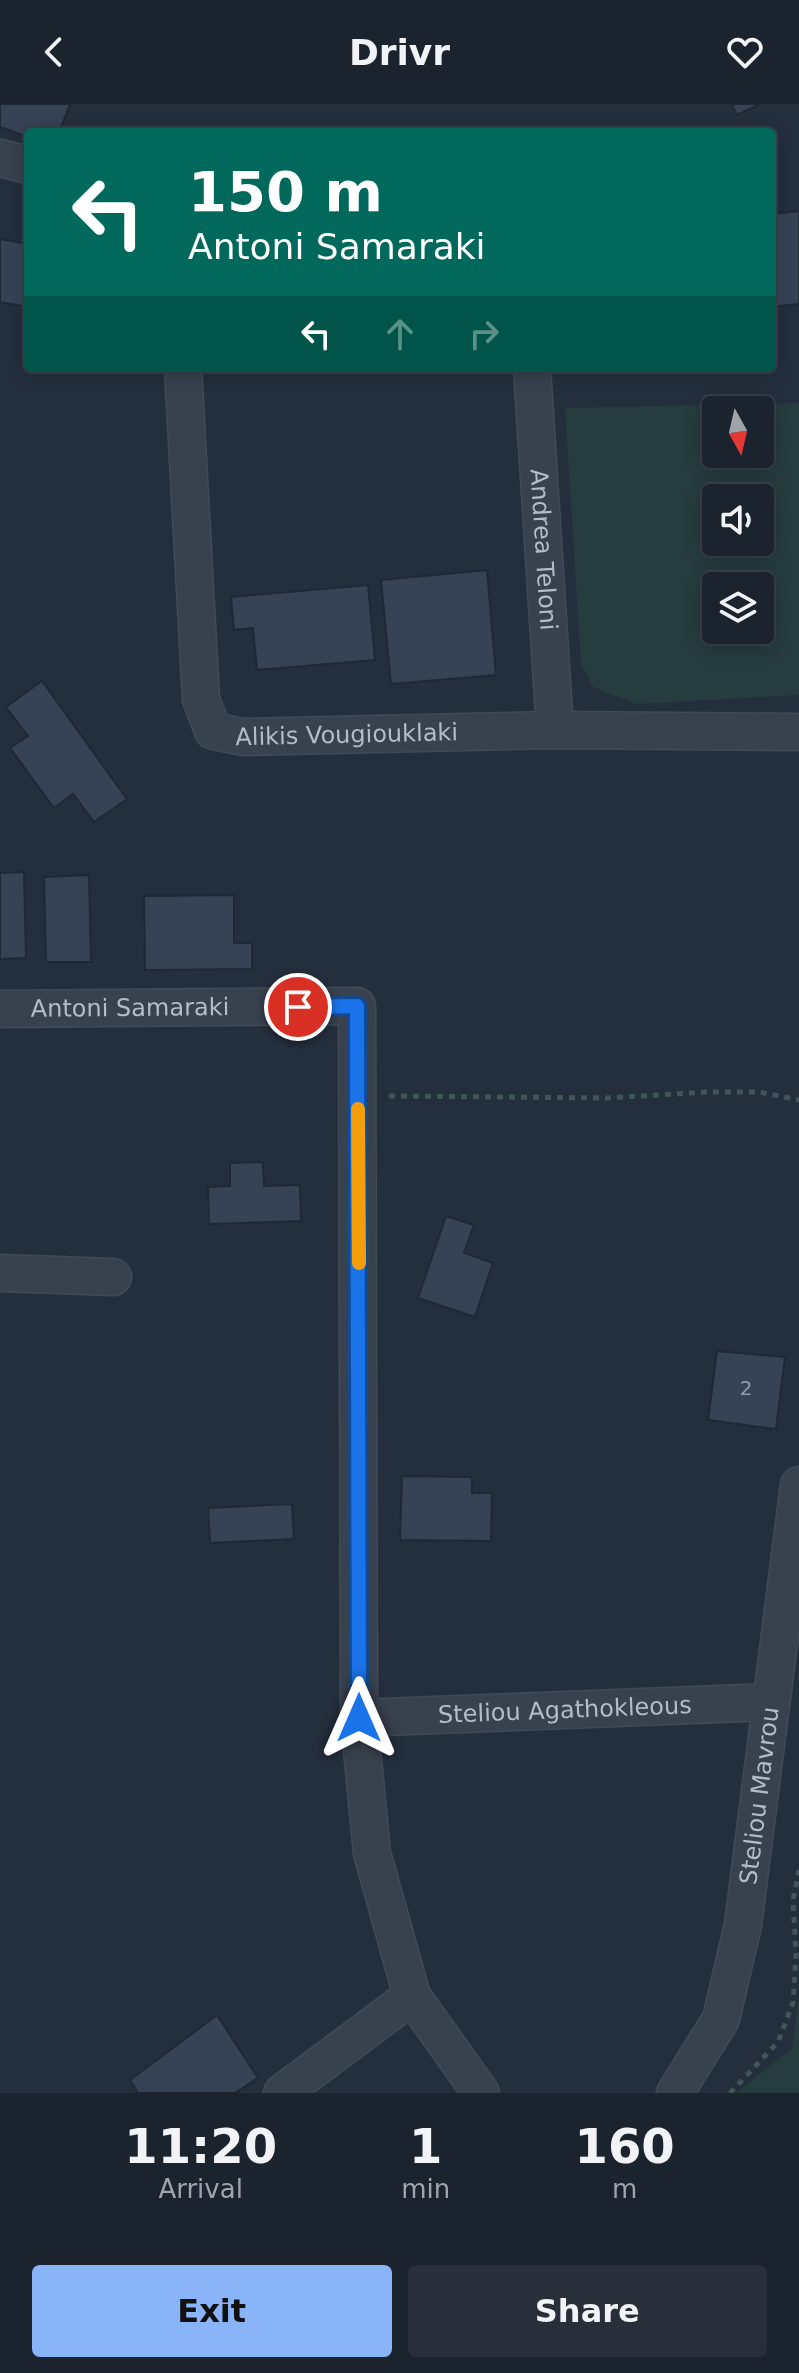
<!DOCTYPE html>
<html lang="en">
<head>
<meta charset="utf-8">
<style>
	:root { --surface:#1b232e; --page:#282f3a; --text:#f1f3f6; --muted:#a0a4aa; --line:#39404a; --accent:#8ab4f8 }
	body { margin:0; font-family:"DejaVu Sans",sans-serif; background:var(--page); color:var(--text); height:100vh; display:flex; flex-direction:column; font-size:30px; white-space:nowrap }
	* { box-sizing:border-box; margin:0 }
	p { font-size:26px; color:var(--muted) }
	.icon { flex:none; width:44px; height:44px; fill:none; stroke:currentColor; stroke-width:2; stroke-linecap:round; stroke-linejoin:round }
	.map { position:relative; height:1989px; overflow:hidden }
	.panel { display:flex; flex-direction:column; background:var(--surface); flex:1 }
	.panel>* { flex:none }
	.guide { position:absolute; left:24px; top:24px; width:752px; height:244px; border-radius:8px; box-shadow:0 4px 20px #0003,0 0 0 2px var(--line); background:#00695c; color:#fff; overflow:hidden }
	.needle { width:52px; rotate:172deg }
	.tools { position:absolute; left:702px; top:292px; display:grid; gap:16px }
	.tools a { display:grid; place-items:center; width:72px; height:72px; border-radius:8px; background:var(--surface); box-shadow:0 4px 20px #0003,0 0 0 2px var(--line); font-size:40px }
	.pin { position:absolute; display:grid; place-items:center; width:68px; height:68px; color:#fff; margin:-34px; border:4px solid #fff; border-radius:50%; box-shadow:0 2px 8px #0007 }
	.me { position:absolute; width:88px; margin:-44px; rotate:0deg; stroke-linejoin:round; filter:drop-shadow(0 0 6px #0008) }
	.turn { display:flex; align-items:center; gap:28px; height:168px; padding:0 32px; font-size:36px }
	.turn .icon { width:104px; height:104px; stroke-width:2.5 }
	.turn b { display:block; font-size:56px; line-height:68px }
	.lanes { display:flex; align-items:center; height:76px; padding:0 32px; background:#0003; justify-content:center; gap:40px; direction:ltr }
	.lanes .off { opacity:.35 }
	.eta { display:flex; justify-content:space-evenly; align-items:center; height:136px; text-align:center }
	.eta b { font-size:48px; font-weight:700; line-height:56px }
	.cta { display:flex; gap:16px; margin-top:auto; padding:16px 32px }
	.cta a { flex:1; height:92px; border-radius:8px; background:var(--accent); color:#111; font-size:32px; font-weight:700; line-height:92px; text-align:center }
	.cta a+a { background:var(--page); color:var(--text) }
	header { display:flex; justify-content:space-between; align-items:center; height:104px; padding:0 32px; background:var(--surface); font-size:36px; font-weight:700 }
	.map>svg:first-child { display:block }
	.green { fill:#263c3f; fill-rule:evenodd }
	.building { fill:#364354; stroke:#1f2835; stroke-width:2 }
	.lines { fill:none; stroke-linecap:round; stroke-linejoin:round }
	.minor-casing { stroke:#414a57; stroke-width:39 }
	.path { stroke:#3f5557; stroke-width:5; stroke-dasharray:6 6; stroke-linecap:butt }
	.minor { stroke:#38414e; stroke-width:36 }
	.route-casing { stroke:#114b97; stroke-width:20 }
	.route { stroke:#1a73e8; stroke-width:14 }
	.slow { stroke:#f59e0b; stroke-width:14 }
	.labels { text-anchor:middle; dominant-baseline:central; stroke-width:8; stroke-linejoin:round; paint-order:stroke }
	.number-label { font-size:20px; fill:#929caa }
	.street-label { font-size:24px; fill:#b4bcc9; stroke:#1d2633 }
</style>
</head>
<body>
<header><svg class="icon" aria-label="back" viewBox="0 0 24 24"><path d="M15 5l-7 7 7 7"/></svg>Drivr<svg class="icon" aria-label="heart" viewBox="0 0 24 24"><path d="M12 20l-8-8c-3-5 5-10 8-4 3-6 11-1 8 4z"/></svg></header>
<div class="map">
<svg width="799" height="1989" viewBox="0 0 799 1989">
	<rect width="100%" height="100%" fill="#242f3e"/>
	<path class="green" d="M799,299V591L636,600L593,583L581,560L565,304ZM716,306H760V350H716ZM716,394H760V438H716ZM716,482H760V526H716Z
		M799,1890V1989H736L792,1944Z"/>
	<path class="building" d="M0,0H70L59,28H28V33L0,23Z
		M732,0H760L737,11Z
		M799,107V200L772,203V110Z
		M0,135L28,140V203L0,198Z
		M487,466L496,571L391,580L381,476Z
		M368,481L375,556L257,566L253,524L234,526L231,493Z
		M42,577L127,695L94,718L73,690L54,704L10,644L28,632L6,603Z
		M24,768L26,854L0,855V769Z
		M89,771L91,858H46L44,773Z
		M234,791V839H252V865L145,866L144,792Z
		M263,1058L264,1082L300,1081L301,1117L209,1120L208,1083L230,1082V1059Z
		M446,1112L474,1121L464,1149L493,1159L475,1213L418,1194Z
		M717,1247L785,1253L776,1325L708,1316Z
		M402,1372L472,1373V1389H492L491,1437L400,1436Z
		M292,1400L294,1435L210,1439L208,1404Z
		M217,1911L258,1974L235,1989H138L130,1976Z"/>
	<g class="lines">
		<defs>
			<g id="minor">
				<path d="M0,54L28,61"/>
				<path id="s1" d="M183,264L201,595L213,627L243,633L555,626L799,628"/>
				<path id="s2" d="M532,264L555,626"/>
				<path id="s3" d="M0,905L357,902L359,1614L372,1749L412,1892L481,1989"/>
				<path d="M0,1169L113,1173"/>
				<path id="s4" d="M359,1614L771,1598"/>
				<path d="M282,1989L412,1892"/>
				<path id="s5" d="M675,1989L721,1915L743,1821L799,1381"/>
			</g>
		</defs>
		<use href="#minor" class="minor-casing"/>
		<path class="path" d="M389,992L608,994L707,988H759L799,996
			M730,1989L778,1938L793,1899L796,1850L793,1796L799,1766"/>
		<use href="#minor" class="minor"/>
	</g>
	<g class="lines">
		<defs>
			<path id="route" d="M298,903L357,902L359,1614"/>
		</defs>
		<use href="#route" class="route-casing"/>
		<use href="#route" class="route"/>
		<path class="slow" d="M358,1005L359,1159"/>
	</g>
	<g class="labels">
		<g class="number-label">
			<text x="746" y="1284">2</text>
		</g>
		<g class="street-label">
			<text stroke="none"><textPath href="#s2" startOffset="182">Andrea Teloni</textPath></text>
			<text stroke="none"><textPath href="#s1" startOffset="500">Alikis Vougiouklaki</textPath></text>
			<text stroke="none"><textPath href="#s3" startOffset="130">Antoni Samaraki</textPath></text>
			<text stroke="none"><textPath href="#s4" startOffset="206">Steliou Agathokleous</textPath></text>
			<text stroke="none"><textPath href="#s5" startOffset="314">Steliou Mavrou</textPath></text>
		</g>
	</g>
</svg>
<div class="tools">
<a><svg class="needle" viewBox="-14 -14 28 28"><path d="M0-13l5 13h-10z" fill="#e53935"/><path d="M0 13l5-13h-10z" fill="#a0a4aa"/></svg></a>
<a><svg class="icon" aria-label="sound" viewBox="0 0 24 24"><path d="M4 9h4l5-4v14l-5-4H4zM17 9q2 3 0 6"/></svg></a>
<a><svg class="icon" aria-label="layers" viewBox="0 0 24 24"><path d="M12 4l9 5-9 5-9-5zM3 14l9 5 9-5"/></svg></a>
</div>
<div class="pin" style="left:298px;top:903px;background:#d93025"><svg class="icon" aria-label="arrive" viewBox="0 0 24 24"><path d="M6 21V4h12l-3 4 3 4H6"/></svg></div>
<svg class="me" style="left:359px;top:1614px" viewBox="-20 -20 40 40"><path d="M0-17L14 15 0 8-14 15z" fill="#1a73e8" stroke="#fff" stroke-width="4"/></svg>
<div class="guide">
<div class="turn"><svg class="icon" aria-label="left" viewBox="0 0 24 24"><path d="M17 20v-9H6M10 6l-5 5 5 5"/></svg><div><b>150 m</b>Antoni Samaraki</div></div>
<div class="lanes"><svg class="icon" aria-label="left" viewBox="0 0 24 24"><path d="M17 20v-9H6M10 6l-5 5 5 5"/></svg><svg class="icon off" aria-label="ahead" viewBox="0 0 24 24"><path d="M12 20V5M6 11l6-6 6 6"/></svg><svg class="icon off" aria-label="right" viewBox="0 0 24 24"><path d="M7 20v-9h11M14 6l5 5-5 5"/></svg></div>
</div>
</div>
<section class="panel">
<div class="eta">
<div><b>11:20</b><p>Arrival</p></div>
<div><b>1</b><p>min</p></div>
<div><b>160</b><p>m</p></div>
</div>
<div class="cta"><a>Exit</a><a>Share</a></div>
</section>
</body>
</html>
